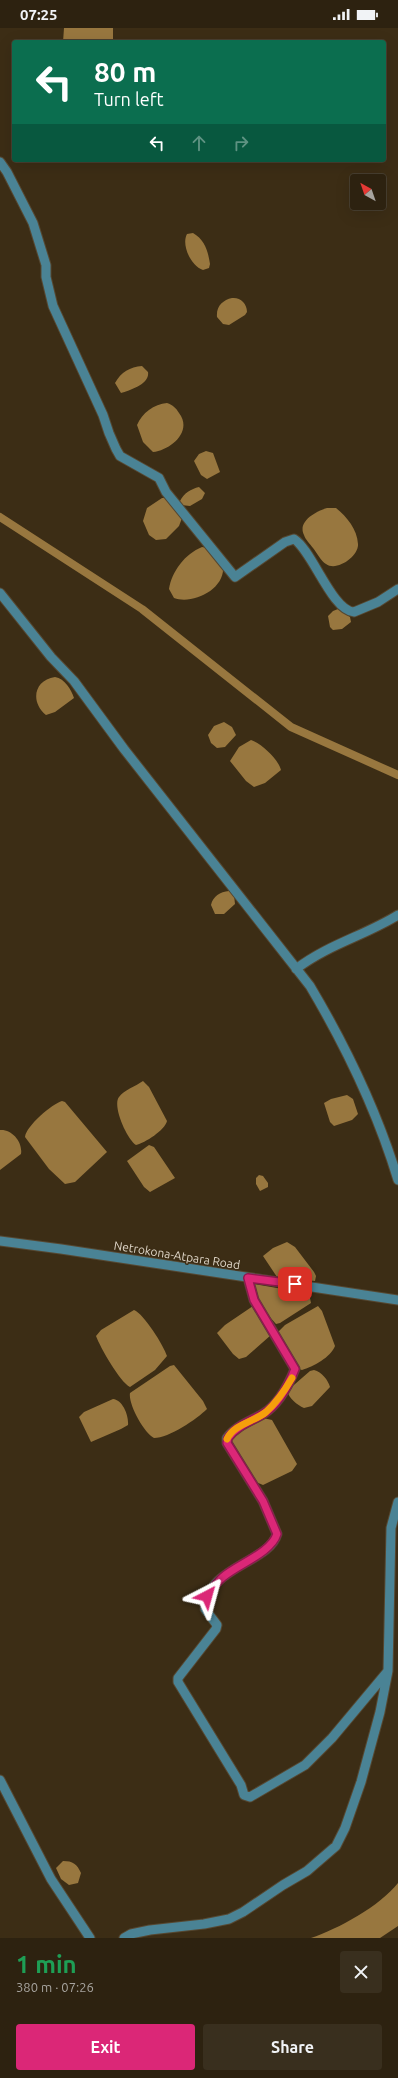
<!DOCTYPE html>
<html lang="en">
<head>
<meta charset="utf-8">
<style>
	:root { --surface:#2d2210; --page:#392f1e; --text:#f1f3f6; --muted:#a7a49f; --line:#483f30; --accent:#db2777 }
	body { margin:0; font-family:Ubuntu,sans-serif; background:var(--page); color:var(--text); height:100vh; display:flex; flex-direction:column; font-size:15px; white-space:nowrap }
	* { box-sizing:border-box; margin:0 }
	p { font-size:13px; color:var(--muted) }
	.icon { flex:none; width:22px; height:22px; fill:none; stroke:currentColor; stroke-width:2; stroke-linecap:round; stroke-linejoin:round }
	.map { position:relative; height:1910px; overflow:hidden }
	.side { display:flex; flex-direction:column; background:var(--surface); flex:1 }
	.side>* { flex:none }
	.banner { position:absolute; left:12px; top:12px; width:374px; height:122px; border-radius:4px; box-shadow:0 4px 16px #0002,0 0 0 1px var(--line); background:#0b6e4f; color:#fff; overflow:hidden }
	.needle { width:26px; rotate:320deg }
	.tools { position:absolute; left:350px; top:146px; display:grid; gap:8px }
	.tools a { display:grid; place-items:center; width:36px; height:36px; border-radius:4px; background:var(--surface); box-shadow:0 4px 16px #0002,0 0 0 1px var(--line); font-size:20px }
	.pin { position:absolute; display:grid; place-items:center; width:34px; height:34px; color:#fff; margin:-17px; border-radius:8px; box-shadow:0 2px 6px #0006 }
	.me { position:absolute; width:44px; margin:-22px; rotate:39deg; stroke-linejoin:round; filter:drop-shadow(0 0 3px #0008) }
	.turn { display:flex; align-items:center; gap:14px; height:84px; padding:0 16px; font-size:18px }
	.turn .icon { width:52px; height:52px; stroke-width:2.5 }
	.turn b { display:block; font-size:28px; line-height:34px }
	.lanes { display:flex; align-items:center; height:38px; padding:0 16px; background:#0003; justify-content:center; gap:20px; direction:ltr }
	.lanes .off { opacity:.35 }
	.round { display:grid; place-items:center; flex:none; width:42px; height:42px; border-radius:4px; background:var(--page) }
	.head { display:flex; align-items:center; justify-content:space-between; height:68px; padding:0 16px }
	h1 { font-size:24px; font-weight:600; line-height:30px; color:#1e9e55 }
	.primary-button { display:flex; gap:8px; margin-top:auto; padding:8px 16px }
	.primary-button a { flex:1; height:46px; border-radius:4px; background:var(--accent); color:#fff; font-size:16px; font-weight:600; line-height:46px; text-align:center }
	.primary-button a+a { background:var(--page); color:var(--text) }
	.status { display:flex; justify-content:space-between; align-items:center; height:28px; padding:0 20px; background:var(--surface); direction:ltr }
	.status svg { height:11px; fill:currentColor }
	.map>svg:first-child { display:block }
	.water { fill:#98773f }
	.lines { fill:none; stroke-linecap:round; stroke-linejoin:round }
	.canal { stroke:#98773f; stroke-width:8 }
	.minor-casing { stroke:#564832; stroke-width:11 }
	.minor { stroke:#4a8395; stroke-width:9 }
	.route-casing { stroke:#8e194d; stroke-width:10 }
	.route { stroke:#db2777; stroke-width:7 }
	.slow { stroke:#f59e0b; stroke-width:7 }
	.labels { text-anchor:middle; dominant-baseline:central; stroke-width:3; stroke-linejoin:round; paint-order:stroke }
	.street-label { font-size:12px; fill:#dfd6c8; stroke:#3c2d15 }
</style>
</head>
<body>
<div class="status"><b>07:25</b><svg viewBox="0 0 49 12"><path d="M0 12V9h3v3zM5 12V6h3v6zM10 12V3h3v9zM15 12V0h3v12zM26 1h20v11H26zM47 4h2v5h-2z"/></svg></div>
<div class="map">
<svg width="398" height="1910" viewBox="0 0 398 1910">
	<rect width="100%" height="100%" fill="#3c2d15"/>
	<path class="water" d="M64,0H113V12L112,14H63Z
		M193,205C205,212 208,223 210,236L209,240L203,242C191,238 181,217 187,206Z
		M232,270C240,269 247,275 247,284L245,287L229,297L223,296L217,289C216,278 223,272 232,270Z
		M142,338L148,344C150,356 130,362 121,365L115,355C121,344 130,339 142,338Z
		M167,375C173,377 176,380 179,385C193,403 171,422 153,424L143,414L137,397C142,385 154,376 167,375Z
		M206,423L213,425L220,444L207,451L201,447L194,433L199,426Z
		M199,459L205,465L202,471L190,478L181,477L180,473C184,465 191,461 199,459Z
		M162,470H165L182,490L179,498L166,511L156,512L149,507L143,493L147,480Z
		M327,480H336C347,489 357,501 358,516C359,528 337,544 326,536C321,533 317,525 313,520C310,516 305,511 304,507C297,493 317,483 327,480Z
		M202,519L207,520L223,539C225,561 193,577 174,570L169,561C172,543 185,526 202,519Z
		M338,581L350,589L351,594L342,601L333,602L330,599L328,588L333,583Z
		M55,649C65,651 71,661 74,670L55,684L46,687C30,674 34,652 55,649Z
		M224,694L232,699L236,707L225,719L217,720L211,715L208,707L214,698Z
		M251,712C262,716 278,731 281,742L265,755L254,759L246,753L230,733L239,719Z
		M229,863L234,867L235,876L224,886H215L211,877C213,868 220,864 229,863Z
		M143,1053L149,1059L167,1093C165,1102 145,1115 136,1117C127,1111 112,1078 119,1069C124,1062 136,1058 143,1053Z
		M347,1067L353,1071L358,1086L352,1092L334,1098L330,1094L324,1075L331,1071Z
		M62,1073L65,1074L107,1124L75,1154L65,1156L49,1141L25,1109C26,1098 52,1076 62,1073Z
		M0,1102C12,1101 23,1114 21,1126L0,1142Z
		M149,1117L154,1119L175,1150L150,1164L144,1159L127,1133Z
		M259,1147L263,1148L268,1155V1159L260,1163L256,1156V1150Z
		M287,1214L295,1219L314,1244L316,1248L315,1253L277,1249L263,1228L273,1220Z
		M254,1256L306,1265L310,1270L311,1275L280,1295L276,1296L259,1277Z
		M253,1278L271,1307L246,1329L239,1331L233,1326L217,1305L225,1297Z
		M318,1278L322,1283L335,1318C331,1329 313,1339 302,1342L299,1341L278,1304L285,1297Z
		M134,1282C144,1286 164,1318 167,1328L155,1342L130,1359C120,1354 100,1319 96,1308L101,1302Z
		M174,1337L203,1373L207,1381C197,1391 169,1410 154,1410C144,1405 128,1376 130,1365L170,1338Z
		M314,1342C322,1344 328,1352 330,1359L312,1378L304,1380C297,1377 289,1370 287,1363L310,1343Z
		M113,1371C123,1372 129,1388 128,1397L121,1401L91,1414L79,1389L84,1384Z
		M263,1390L272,1392L297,1436L292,1443L263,1457L256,1454L230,1411L233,1407Z
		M63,1833C73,1833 77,1836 81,1845L78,1855L69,1857L61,1851L56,1840Z
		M398,1855V1898L380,1910H311C338,1901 380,1878 398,1855Z"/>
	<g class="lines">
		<path class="canal" d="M0,489L142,581L291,699L398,747"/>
		<defs>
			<path id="minor" d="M0,134L7,144L33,195L46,237V249L53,278L103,387L109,405L116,421L120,428L159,450L166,464L235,549L285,514L294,511C312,522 332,583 354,584L378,574L398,561
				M0,565L51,629L74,653L124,721L310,958C345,1017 378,1086 398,1152
				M296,941C329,916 364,908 398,887
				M0,1213L61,1221L398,1272
				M248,1250L254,1272L295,1341C289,1356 278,1377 263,1386C251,1393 236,1398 227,1410V1415L263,1473L277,1506C269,1535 206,1539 205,1581L217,1597L216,1601L178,1650V1654L241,1757L244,1767L250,1769L305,1737L332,1710L388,1643
				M0,1752L51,1851L90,1910
				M124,1910L131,1906L150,1902L204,1896L229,1891L243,1884L283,1857L307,1843L336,1818L345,1800L361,1754L380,1684L388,1643L391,1500L398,1474"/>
		</defs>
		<use href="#minor" class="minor-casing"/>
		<use href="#minor" class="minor"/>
	</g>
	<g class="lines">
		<defs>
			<path id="route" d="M207,1568C212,1561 217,1554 223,1549C238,1536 271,1525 277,1506L263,1473L227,1415L228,1410C236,1398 251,1393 263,1386C278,1377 289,1356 295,1341L254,1272L248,1250L295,1256"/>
		</defs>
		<use href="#route" class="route-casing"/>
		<use href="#route" class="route"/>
		<path class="slow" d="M227,1411C234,1396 254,1394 266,1384C276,1375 285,1362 292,1350"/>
	</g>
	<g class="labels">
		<g class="street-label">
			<text transform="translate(177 1227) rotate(9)">Netrokona-Atpara Road</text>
		</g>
	</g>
</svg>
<div class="tools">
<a><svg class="needle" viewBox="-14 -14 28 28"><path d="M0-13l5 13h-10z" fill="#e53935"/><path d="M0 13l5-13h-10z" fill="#a7a49f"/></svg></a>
</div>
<div class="pin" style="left:295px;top:1256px;background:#d93025"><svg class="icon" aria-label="arrive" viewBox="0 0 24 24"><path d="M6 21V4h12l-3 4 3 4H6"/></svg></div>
<svg class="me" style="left:207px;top:1568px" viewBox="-20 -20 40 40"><path d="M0-17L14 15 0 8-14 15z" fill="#db2777" stroke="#fff" stroke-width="4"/></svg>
<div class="banner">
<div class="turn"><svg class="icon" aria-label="left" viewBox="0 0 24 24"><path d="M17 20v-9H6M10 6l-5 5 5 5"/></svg><div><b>80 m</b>Turn left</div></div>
<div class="lanes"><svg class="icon" aria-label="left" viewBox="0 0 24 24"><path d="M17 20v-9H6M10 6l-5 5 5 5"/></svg><svg class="icon off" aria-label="ahead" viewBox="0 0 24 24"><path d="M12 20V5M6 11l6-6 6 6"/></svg><svg class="icon off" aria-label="right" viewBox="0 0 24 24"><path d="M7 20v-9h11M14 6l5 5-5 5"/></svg></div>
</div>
</div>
<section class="side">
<div class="head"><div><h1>1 min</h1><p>380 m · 07:26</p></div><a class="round"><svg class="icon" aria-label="close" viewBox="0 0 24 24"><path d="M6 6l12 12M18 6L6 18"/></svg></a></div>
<div class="primary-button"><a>Exit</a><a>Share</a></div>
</section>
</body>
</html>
